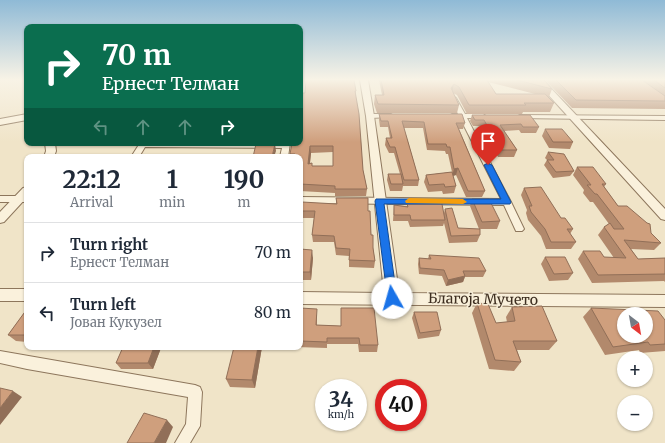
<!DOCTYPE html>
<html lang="en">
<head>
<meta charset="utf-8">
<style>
	:root { --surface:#fff; --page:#f6f6f7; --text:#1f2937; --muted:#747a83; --line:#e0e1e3 }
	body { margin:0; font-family:Merriweather,serif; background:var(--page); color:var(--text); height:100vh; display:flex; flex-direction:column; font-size:15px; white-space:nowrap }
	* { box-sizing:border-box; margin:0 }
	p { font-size:13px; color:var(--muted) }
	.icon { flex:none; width:22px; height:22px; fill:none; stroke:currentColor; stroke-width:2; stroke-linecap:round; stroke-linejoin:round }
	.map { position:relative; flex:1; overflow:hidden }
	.details { position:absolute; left:24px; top:154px; width:279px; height:196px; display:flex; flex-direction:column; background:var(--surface); border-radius:8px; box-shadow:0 1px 3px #0004 }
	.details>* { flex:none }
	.hud { position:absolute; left:24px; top:24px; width:279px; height:122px; border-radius:8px; box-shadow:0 1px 3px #0004; background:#0b6e4f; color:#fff; overflow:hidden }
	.needle { width:26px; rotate:149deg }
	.fabs { position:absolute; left:617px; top:307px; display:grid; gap:8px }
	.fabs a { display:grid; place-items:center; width:36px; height:36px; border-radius:50%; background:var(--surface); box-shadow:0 1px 3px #0004; font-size:20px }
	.speed { position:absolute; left:315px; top:379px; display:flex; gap:8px; font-size:20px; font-weight:700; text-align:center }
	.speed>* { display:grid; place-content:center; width:52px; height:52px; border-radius:50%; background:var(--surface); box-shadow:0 1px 3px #0004; line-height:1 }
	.speed small { font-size:10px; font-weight:400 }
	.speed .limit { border:6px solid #d22; background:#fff; color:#111 }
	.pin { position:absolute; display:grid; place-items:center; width:34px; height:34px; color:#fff; margin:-41px -17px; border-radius:50% 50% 50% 0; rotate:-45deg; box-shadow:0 0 4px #0007 }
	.pin .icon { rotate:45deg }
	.me { position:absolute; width:44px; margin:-22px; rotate:353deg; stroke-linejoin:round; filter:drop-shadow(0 0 3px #0008) }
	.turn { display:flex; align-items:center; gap:14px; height:84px; padding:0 12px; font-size:18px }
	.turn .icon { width:52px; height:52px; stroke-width:2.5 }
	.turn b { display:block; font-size:28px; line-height:34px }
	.lanes { display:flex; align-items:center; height:38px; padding:0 12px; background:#0003; justify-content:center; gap:20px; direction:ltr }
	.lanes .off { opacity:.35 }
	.eta { display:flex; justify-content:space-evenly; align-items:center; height:68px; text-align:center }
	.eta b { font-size:24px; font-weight:700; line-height:28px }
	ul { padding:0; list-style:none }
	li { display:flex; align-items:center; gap:12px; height:60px; padding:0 12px; border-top:1px solid var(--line) }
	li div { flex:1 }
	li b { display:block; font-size:15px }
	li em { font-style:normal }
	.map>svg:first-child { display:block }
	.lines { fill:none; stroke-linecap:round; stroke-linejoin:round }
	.minor-casing { stroke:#8d765c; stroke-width:2 }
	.tertiary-casing { stroke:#8d765c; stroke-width:2 }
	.minor { fill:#faf1dc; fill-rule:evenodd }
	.tertiary { fill:#faf1dc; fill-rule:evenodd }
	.wall { fill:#b2896c; fill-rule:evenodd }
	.shaded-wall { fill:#916f58 }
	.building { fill:#cf9f7d; stroke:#916f58; fill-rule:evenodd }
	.route { fill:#1a73e8; stroke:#114b97 }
	.slow { fill:#f59e0b }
	.labels { text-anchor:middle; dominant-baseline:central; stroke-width:3; stroke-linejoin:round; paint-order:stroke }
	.near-street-label { font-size:14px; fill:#3d2e20; stroke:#f7eed8 }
</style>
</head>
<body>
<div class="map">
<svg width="665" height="443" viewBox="0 0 665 443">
	<rect width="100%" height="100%" fill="#f0e4c8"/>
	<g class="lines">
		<defs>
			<path id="minor" d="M453,96L456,98L465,114H483L486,116L483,118H467L511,202L524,229L522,231H516L504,205L300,203V197L501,199L460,118H452L449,116L452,114H458L450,98Z
				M391,114L394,116L393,117L370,118L367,116L370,114Z
				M520,115L665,116V120L518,118V116Z
				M140,143H290L288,157H280L282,148L145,147L139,157H131Z
				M0,196H27V202H0Z
				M0,351L195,385L200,387L202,392L200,426L190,443H175L186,424L188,397L27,369L0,363Z"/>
			<path id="tertiary" d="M360,80H368L374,116L399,293L665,295V307L300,304V292L384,293L366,116Z
				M535,80H543L665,209V220L661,219Z
				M27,114V120L0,125V119Z
				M45,143H55L56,151L54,157H44L46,151Z
				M27,187V197L4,222L0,223V212L23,188Z
				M0,289H27V301H0Z"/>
		</defs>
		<use href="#minor" class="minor-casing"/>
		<use href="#tertiary" class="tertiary-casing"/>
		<use href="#minor" class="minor"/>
		<use href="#tertiary" class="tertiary"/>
	</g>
	<path class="wall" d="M379,80H544L552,89L549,97L554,103L550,112H523L522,114H467L457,95L453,93L459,105L457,113H377L374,104L375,95H382ZM488,82L535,94H496Z
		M545,80H665V109L572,108Z
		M356,91V97L363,170L367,189L366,196H335V193L300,191V157H291L290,154L300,143L305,93ZM333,152V166H312L310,164L311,153Z
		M379,114L465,123L463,129H459L485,191L482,197H466L456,175L453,176L456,186L454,193L443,194L442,191L428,192L424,182L426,175L452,172L448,154H446L445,151L427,150L423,128H404L419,180L418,186H403L402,191H390L387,180L388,174H400L394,153H389L385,145L386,138H390L388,127H380L379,120Z
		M472,115L539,127L536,133H521L519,130L504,131L517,150L514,157H498L482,126H473L470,121Z
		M545,129L573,142L570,149L549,148L542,136Z
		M548,152L574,171L570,176L553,178L544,165L547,160L545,158Z
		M577,167L606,184L604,187L618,206L651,233L661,243L654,250L631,249L638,259L665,258V282L664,281L592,283L578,259L583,251L604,257L614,258L598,235L604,227L609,224L593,202H590L583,193L584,190L573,175Z
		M524,188L561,218L573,229L570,234L576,242L571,249H546L541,236L528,220L526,213L527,210L521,195Z
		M336,198L368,211L375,261L374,268L349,267V256L336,255L334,242H313L312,235L314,218H301L300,211L336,204Z
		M472,199L500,221L497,229H479L470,206Z
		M407,204L444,213L445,209L458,228L480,235L477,242L449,243L444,223L443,226L410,227L408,221H393L394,205L407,206Z
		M300,249L313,258L311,280H300Z
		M429,255L486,271L483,277H465L463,282L446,286L442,276L419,274L418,264L419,258L428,259Z
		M545,257L573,273L568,280L549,281L541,264Z
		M477,303L496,323L507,322L506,317L512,307L557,341L549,350H517L521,362L514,371L489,369L472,313Z
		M300,308L317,315V325L341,326L378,345L377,352H359L358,344H327V348L296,347H300Z
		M591,308L665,320V351L640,353L639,350L605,355L583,317Z
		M27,309V342L16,341L8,335Z
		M414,312L441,330L439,336L418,339L412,318Z
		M123,347H171L161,348L153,369H121L116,363Z
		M262,347L255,388L230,387L226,379Z"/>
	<path class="shaded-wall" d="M454,84L452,93L451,88Z
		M275,144L276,151L274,157H272Z
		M310,146L311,153L309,170L308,164Z
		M458,168L456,175L452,176L454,169Z
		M312,250L313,258L311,280L310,272Z
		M465,276L463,282L446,286L448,280Z
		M154,347H160L161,348L153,369L148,363Z
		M258,347H262L255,388L252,380Z
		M13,391L22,397L0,425V408Z
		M167,420L173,427L166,443H154Z"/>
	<path class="building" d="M306,80H354L356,91H355L359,114L363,170L367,189H335V186L300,184V157H294L295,154H290L292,143H300V115L303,93H305ZM310,146H333V166H312V163L308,164Z
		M381,80H487L496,94H545L554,103H524L526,105H469L459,87L454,84L451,88L459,105L378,104L375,95H384Z
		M517,80H544L552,89Z
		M556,80H642L665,96V101L576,100Z
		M654,80H665V88Z
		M379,114H462L465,123H456L485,191H468L458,168L454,169L450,147H447L446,144H428L424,122L402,121L419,180H404L395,147H390L386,138H392L388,121H381Z
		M472,115H530L539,127H523L521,124L500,125L517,150H501L484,120H475Z
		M545,129H562L573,142H553Z
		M256,144H275L272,157H253Z
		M548,152L564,154L574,171L556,172L547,160H554Z
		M577,167H593L606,184H602L618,206H627L647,223L650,224L651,233L661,243L624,240L638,259L665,258V274L598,275L583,251H600L604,257L626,258L604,227L610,223L614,229H624L597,194H595L587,185H591Z
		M452,172L456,186L445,187L444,184L429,185L426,175Z
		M388,174H401L403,184H391Z
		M541,187L561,218H565L573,229H567L576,242H551L545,229L531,212L529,206H532L524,188Z
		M336,198H368V211H370L371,235H373V248L375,261L349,260L350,249L336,248L334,236L312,235L315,211H300L302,202L337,204Z
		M472,199H489L500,221L482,222Z
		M407,204H442L445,220H411L410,215H394V205L408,207Z
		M452,208L458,228L480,229V235L451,236L445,209Z
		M300,249L312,250L310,272H300Z
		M429,255L479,258L486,271H463L465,276L448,280L444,270L420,268L419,258L431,259Z
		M545,257H565L573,273L554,274Z
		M477,303L488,304L496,323L515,321L512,307L542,306L557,341H513L521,362L495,360Z
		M300,308L317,309L316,325L341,326V308H374L378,345H360L359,338H327V342L300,341Z
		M591,308L658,311L665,320V344L650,345L648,342L613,347ZM624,314H646V336H624Z
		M27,309V335H8Z
		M414,312H437L441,330L420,333Z
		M123,347H154L148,363H116Z
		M234,347H258L252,380L226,379Z
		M0,388L13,391L0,408Z
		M144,413L167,420L154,443H127Z"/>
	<linearGradient id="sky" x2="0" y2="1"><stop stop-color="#8fbad6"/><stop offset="0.56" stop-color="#f8f3e6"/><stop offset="1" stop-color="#f8f3e6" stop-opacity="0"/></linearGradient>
	<rect width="665" height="142" fill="url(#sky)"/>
	<path class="route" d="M488,163L492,165L511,202L510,204H384L397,298L396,302L392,303L388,302L375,201L376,199H501L484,165Z"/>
	<path class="slow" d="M409,198L463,199L467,202L463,204L406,203L405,201Z"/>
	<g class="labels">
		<g class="near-street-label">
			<text transform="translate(483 299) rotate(1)">Благоја Мучето</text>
		</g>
	</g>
</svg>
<div class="fabs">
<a><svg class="needle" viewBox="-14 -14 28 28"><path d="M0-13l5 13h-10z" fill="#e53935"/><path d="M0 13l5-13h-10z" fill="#747a83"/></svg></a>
<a>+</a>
<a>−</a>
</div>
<div class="speed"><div>34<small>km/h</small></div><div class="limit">40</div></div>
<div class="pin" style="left:488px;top:165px;background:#d93025"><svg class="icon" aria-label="arrive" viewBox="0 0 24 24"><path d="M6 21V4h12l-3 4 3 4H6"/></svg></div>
<svg class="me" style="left:392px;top:298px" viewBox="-20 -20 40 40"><circle r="19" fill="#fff"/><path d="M0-13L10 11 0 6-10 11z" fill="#1a73e8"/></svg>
<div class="hud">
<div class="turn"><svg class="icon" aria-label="right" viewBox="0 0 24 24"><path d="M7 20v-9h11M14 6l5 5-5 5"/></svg><div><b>70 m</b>Ернест Телман</div></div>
<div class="lanes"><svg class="icon off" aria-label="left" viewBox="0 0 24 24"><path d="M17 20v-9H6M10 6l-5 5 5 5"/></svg><svg class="icon off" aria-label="ahead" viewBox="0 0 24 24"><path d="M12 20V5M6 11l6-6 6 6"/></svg><svg class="icon off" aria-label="ahead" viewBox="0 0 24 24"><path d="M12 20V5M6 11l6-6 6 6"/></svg><svg class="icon" aria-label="right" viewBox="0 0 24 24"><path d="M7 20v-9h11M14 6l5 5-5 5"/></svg></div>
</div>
<section class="details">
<div class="eta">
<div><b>22:12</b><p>Arrival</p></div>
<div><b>1</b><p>min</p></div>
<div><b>190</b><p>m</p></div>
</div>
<ul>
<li><svg class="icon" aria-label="right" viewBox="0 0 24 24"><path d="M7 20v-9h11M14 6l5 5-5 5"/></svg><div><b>Turn right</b><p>Ернест Телман</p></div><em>70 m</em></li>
<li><svg class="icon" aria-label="left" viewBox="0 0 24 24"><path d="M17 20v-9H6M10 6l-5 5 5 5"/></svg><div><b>Turn left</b><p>Јован Кукузел</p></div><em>80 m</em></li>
</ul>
</section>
</div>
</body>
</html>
